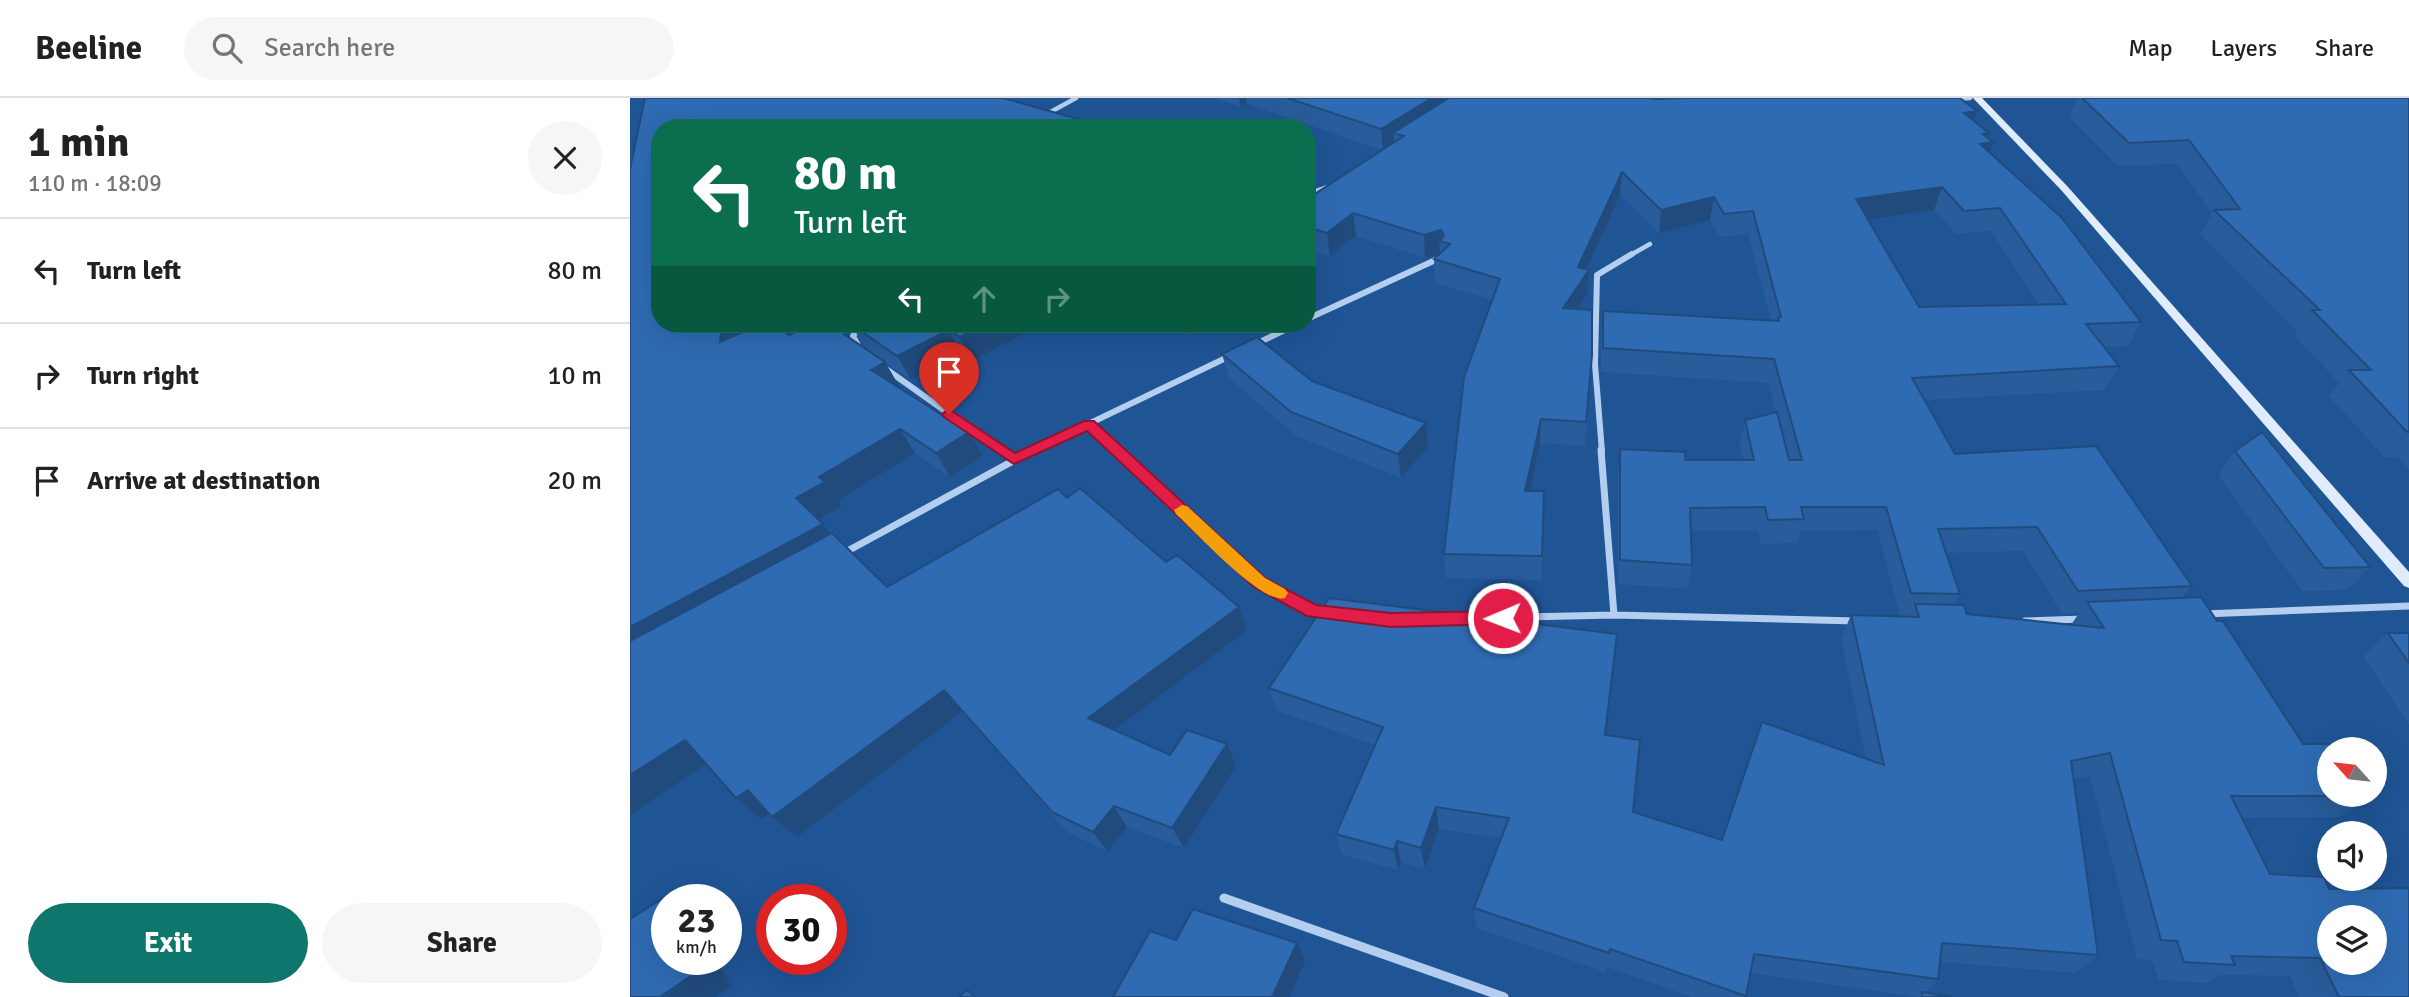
<!DOCTYPE html>
<html lang="en">
<head>
<meta charset="utf-8">
<style>
	:root { --surface:#fff; --page:#f6f6f6; --text:#222; --muted:#767676; --line:#e0e0e0; --accent:#0f766e }
	body { margin:0; font-family:Signika,sans-serif; background:var(--page); color:var(--text); height:100vh; display:flex; flex-direction:column; font-size:26px; white-space:nowrap }
	* { box-sizing:border-box; margin:0 }
	p { font-size:23px; color:var(--muted) }
	.icon { flex:none; width:38px; height:38px; fill:none; stroke:currentColor; stroke-width:2; stroke-linecap:round; stroke-linejoin:round }
	.map { position:relative; flex:1; overflow:hidden }
	.details { display:flex; flex-direction:column; background:var(--surface); width:630px }
	.details>* { flex:none }
	.banner { position:absolute; left:21px; top:21px; width:665px; height:214px; border-radius:28px; box-shadow:0 7px 28px #0002; background:#0b6e4f; color:#fff; overflow:hidden }
	.needle { width:46px; rotate:297deg }
	.fabs { position:absolute; left:1687px; top:639px; display:grid; gap:14px }
	.fabs a { display:grid; place-items:center; width:70px; height:70px; border-radius:50%; background:var(--surface); box-shadow:0 7px 28px #0002; font-size:35px }
	.speed { position:absolute; left:21px; top:786px; display:flex; gap:14px; font-size:35px; font-weight:700; text-align:center }
	.speed>* { display:grid; place-content:center; width:91px; height:91px; border-radius:50%; background:var(--surface); box-shadow:0 7px 28px #0002; line-height:1 }
	.speed small { font-size:18px; font-weight:400 }
	.speed .limit { border:10px solid #d22; background:#fff; color:#111 }
	.pin { position:absolute; display:grid; place-items:center; width:60px; height:60px; color:#fff; margin:-72px -30px; border-radius:50% 50% 50% 0; rotate:-45deg; box-shadow:0 0 7px #0007 }
	.pin .icon { rotate:45deg }
	.me { position:absolute; width:77px; margin:-38px; rotate:269deg; stroke-linejoin:round; filter:drop-shadow(0 0 5px #0008) }
	.turn { display:flex; align-items:center; gap:24px; height:147px; padding:0 28px; font-size:32px }
	.turn .icon { width:91px; height:91px; stroke-width:2.5 }
	.turn b { display:block; font-size:49px; line-height:60px }
	.lanes { display:flex; align-items:center; height:66px; padding:0 28px; background:#0003; justify-content:center; gap:35px; direction:ltr }
	.lanes .off { opacity:.35 }
	.round { display:grid; place-items:center; flex:none; width:74px; height:74px; border-radius:37px; background:var(--page) }
	.headline { display:flex; align-items:center; justify-content:space-between; height:119px; padding:0 28px }
	h1 { font-size:42px; font-weight:700; line-height:52px }
	.action { display:flex; gap:14px; margin-top:auto; padding:14px 28px }
	.action a { flex:1; height:80px; border-radius:42px; background:var(--accent); color:#fff; font-size:28px; font-weight:700; line-height:80px; text-align:center }
	.action a+a { background:var(--page); color:var(--text) }
	ul { padding:0; list-style:none }
	li { display:flex; align-items:center; gap:21px; height:105px; padding:0 28px; border-top:2px solid var(--line) }
	li div { flex:1 }
	li b { display:block; font-size:26px }
	li em { font-style:normal }
	header { display:flex; align-items:center; gap:42px; box-sizing:border-box; height:98px; padding:0 35px; background:var(--surface); border-bottom:2px solid var(--line) }
	header strong { font-size:33px }
	nav { display:flex; gap:38px; margin-inline-start:auto; font-size:24px }
	.search { width:490px; height:63px; background:var(--page); display:flex; align-items:center; gap:18px; box-sizing:border-box; padding:0 24px; border-radius:38px; color:var(--muted); font-size:26px }
	main { display:flex; flex:1; min-height:0 }
	.map>svg:first-child { display:block }
	.lines { fill:none; stroke-linecap:round; stroke-linejoin:round }
	.street-far3 { stroke:#b3ceef; stroke-width:4.5 }
	.street-far2 { stroke:#b3ceef; stroke-width:6 }
	.street-far1 { stroke:#b3ceef; stroke-width:7 }
	.street { stroke:#b3ceef; stroke-width:9 }
	.secondary { fill:#e0ecfb; fill-rule:evenodd }
	.wall { fill:#285c9a; fill-rule:evenodd }
	.shaded-wall { fill:#214b7d }
	.building { fill:#2f6bb3; stroke:#214b7d; stroke-width:2; fill-rule:evenodd }
	.route { fill:#e11d48; stroke:#92132f; stroke-width:2 }
	.slow { fill:#f59e0b }
</style>
</head>
<body>
<header>
<strong>Beeline</strong>
<div class="search"><svg class="icon" aria-label="search" viewBox="0 0 24 24"><circle cx="10" cy="10" r="6"/><path d="M15 15l6 6"/></svg>Search here</div>
<nav><a>Map</a><a>Layers</a><a>Share</a></nav>
</header>
<main>
<section class="details">
<div class="headline"><div><h1>1 min</h1><p>110 m · 18:09</p></div><a class="round"><svg class="icon" aria-label="close" viewBox="0 0 24 24"><path d="M6 6l12 12M18 6L6 18"/></svg></a></div>
<ul>
<li><svg class="icon" aria-label="left" viewBox="0 0 24 24"><path d="M17 20v-9H6M10 6l-5 5 5 5"/></svg><div><b>Turn left</b></div><em>80 m</em></li>
<li><svg class="icon" aria-label="right" viewBox="0 0 24 24"><path d="M7 20v-9h11M14 6l5 5-5 5"/></svg><div><b>Turn right</b></div><em>10 m</em></li>
<li><svg class="icon" aria-label="arrive" viewBox="0 0 24 24"><path d="M6 21V4h12l-3 4 3 4H6"/></svg><div><b>Arrive at destination</b></div><em>20 m</em></li>
</ul>
<div class="action"><a>Exit</a><a>Share</a></div>
</section>
<div class="map">
<svg width="1779" height="899" viewBox="0 0 1779 899">
	<rect width="100%" height="100%" fill="#1f5495"/>
	<g class="lines">
		<path class="street-far3" d="M1323,1L1340,0
			M415,17L446,0
			M677,96L701,88
			M999,158L1020,146"/>
		<path class="street-far2" d="M677,221L810,160
			M624,247L667,226
			M230,251L223,238L231,226
			M256,271L373,354
			M459,327L488,354
			M400,354L600,258
			M972,354L965,266L967,177L1002,156"/>
		<path class="street-far1" d="M371,352L384,361
			M486,352L630,484L683,513L698,515
			M971,352L984,517
			M212,456L403,352
			M1573,516L1779,508
			M849,520L984,517L1226,523
			M1395,523L1453,521"/>
		<path class="street" d="M594,800L874,899"/>
		<path class="secondary" d="M1343,0H1352L1438,89L1779,474V490L1774,488L1432,93Z"/>
	</g>
	<path class="wall" d="M585,0H1330L1347,13L1344,23L1358,40L1359,54L1511,224L1498,248L1474,249L1489,268L1475,292L1295,302L1325,356L1562,488L1552,500L1673,646L1739,698L1710,719L1612,720L1640,776L1699,791L1779,899H1669L1660,878L1591,877L1578,885L1529,882L1522,862L1507,861L1460,678L1443,681L1468,857L1446,875L1310,864L1308,881L1296,895L1322,899H1288L1120,875L1116,899H1061L977,869L975,874L846,830L844,810L871,740L809,731L795,771L771,764L768,772L712,757L706,736L745,647L647,613L639,590L975,637L1003,714L1092,742L1236,661L1211,541L1221,517L1270,518L1247,432L1171,433L1167,445L1131,446L1128,433H1060L1062,467L1057,491L988,486V375L990,351L1055,362H1113L1110,346L1115,322L1146,315L1138,285L971,274V236L973,213L1141,223L1118,136L1090,139L1080,122L1029,135L990,97L956,171L959,172L958,195L947,211L962,257L955,348L910,345L900,393H914L912,482L816,480L814,456L862,202L805,185L804,161L809,156L795,160L726,138L700,158L684,154L677,159V101L752,52L617,6L611,9ZM1304,112L1326,136L1361,133L1409,206L1289,209L1238,121ZM1393,453L1432,516L1449,515L1441,527L1337,516L1324,507L1330,496L1316,455Z
		M1447,0H1779V372L1767,359H1754L1699,298L1709,285L1664,237L1667,232L1570,136L1582,115L1547,66L1488,68L1439,19Z
		M30,30L110,235L159,237L188,229L215,237L236,251L221,226H417L403,234L400,232L342,263L331,256L281,282L255,264L269,288L268,289L339,334L353,358L320,379L285,355L208,402L212,408L188,422L200,436L257,489L437,400L536,464L609,509L617,532L485,632L540,657L597,646L606,668L554,750L497,729L478,754L437,734L332,614L167,739L139,716L132,721L77,666L0,717V71Z
		M536,226H581L564,237Z
		M592,256L682,283L798,349L771,380L666,338L599,280Z
		M1605,353L1740,469L1717,492L1672,493L1588,377Z
		M1758,535H1779V627L1733,558Z"/>
	<path class="shaded-wall" d="M609,0H616L617,6L611,9Z
		M802,0H833L774,38L763,35L764,46L753,52L751,31Z
		M1347,13L1339,35L1334,15Z
		M455,23L457,30H442Z
		M1359,35L1356,45L1363,44L1355,66L1342,68L1353,36Z
		M992,74L990,97L950,185L959,172L958,195L932,234L933,210L948,169Z
		M1312,89L1304,112L1220,124L1226,101Z
		M1084,99L1080,122L1029,135L1031,112Z
		M723,115L726,138L700,158L697,135Z
		M680,130L684,154L677,159V133Z
		M811,132L812,144L809,143L810,156L795,160L794,137Z
		M92,226H110L107,267L90,244Z
		M356,226H397L400,232L342,263L330,239Z
		M400,226H417L403,234Z
		M561,226H581L564,237Z
		M319,232L331,256L281,282L267,258Z
		M255,264L269,288L255,296L241,272Z
		M911,321L910,345L895,417V393Z
		M796,325L798,349L771,380L768,356Z
		M270,331L285,355L208,402L212,408L184,424L166,400L189,379Z
		M339,334L353,358L320,379L306,355Z
		M193,426L211,450L0,566V529Z
		M609,509L617,532L471,642L458,620Z
		M314,592L332,614L167,739L142,719Z
		M55,642L81,663L0,717V677Z
		M597,646L606,668L554,750L542,730Z
		M118,692L144,712L132,721L106,700Z
		M484,708L497,729L478,754L463,734Z
		M806,709L809,731L795,771L791,750Z
		M767,743L771,764L768,772L764,752Z
		M667,845L675,863L659,899H642Z
		M66,861H87L101,888L85,899H30Z"/>
	<path class="building" d="M15,0H373L455,23L442,30H30V226H92L90,244L131,226H146L159,237L184,226L188,229L195,226H208L214,236L255,264L241,272L339,334L306,355L270,331L189,379L195,384L166,400L193,426L0,529V71Z
		M657,0H802L751,31Z
		M819,0H1020L1027,1L1054,0H1330L1347,13L1334,15L1359,35L1353,36L1363,44L1350,46L1432,120L1511,224L1456,226L1489,268L1282,280L1325,356L1466,348L1562,488L1448,493L1407,429L1308,431L1330,496L1281,495L1256,409H1171L1174,421L1138,422L1135,409L1060,410L1062,467L990,462V351L1055,354V362H1124L1115,322L1147,314L1159,362H1172L1144,261L973,250V213L1149,223L1148,219H1151L1123,113L1094,116L1084,99L1031,112L992,74L948,169L959,172L933,210L962,212V257L956,324L911,321L895,393H914L912,458L814,456L834,279L870,181L804,161L820,146L809,143L814,138L811,132L794,137L723,115L697,135L680,130L677,133V101L774,38L763,35ZM1312,89L1334,113L1370,110L1436,206L1289,209L1226,101Z
		M1452,0H1779V334H1777L1719,272H1741L1682,212H1690L1584,112L1610,111L1559,42L1499,45Z
		M221,226H356L330,239L319,232L267,258Z
		M627,239L682,283L796,325L768,356L661,314L592,256Z
		M1632,334L1740,469L1694,470L1605,353Z
		M450,390L536,464L547,457L609,509L458,620L540,657L557,632L597,646L542,730L484,708L463,734L422,714L314,592L142,719L118,692L106,700L55,642L0,677V543L202,435L257,489L428,391L437,400Z
		M1571,499L1587,523H1593L1673,646H1707L1710,651H1699V696H1738L1739,698H1601L1640,776L1694,779L1699,791L1779,790V899H1709L1690,860L1601,858L1605,867L1554,864L1547,843L1531,842L1480,655L1441,663L1468,857L1312,845L1308,881L1124,856L1116,898L980,851L979,855L844,810L879,720L806,709L791,750L767,743L764,752L706,736L753,629L639,590L699,500L987,536L975,637L1010,642L1003,714L1092,742L1132,624L1254,667L1221,517L1289,519L1285,506L1334,507L1337,516L1474,530L1457,504ZM1699,819H1745V864H1699Z
		M1758,535H1779V565Z
		M35,799L37,802V861H66L71,871L30,899H0V821Z
		M563,811L667,845L642,899H483L520,833L546,842Z
		M337,892L345,899H329Z
		M1292,894L1322,899H1292Z"/>
	<path class="route" d="M319,311L385,355L454,323H464L635,480L686,507L761,515L873,513L879,515L881,520L879,524L873,526L761,529L677,518L624,489L457,333L384,366L314,319L312,316Z"/>
	<path class="slow" d="M552,407L557,408L635,480L655,491L658,495L655,500C632,507 565,433 546,416L544,412Z"/>
</svg>
<div class="fabs">
<a><svg class="needle" viewBox="-14 -14 28 28"><path d="M0-13l5 13h-10z" fill="#e53935"/><path d="M0 13l5-13h-10z" fill="#767676"/></svg></a>
<a><svg class="icon" aria-label="sound" viewBox="0 0 24 24"><path d="M4 9h4l5-4v14l-5-4H4zM17 9q2 3 0 6"/></svg></a>
<a><svg class="icon" aria-label="layers" viewBox="0 0 24 24"><path d="M12 4l9 5-9 5-9-5zM3 14l9 5 9-5"/></svg></a>
</div>
<div class="speed"><div>23<small>km/h</small></div><div class="limit">30</div></div>
<div class="pin" style="left:319px;top:316px;background:#d93025"><svg class="icon" aria-label="arrive" viewBox="0 0 24 24"><path d="M6 21V4h12l-3 4 3 4H6"/></svg></div>
<svg class="me" style="left:873px;top:520px" viewBox="-20 -20 40 40"><circle r="17" fill="#e11d48" stroke="#fff" stroke-width="3"/><path d="M0-11L8 9 0 5-8 9z" fill="#fff"/></svg>
<div class="banner">
<div class="turn"><svg class="icon" aria-label="left" viewBox="0 0 24 24"><path d="M17 20v-9H6M10 6l-5 5 5 5"/></svg><div><b>80 m</b>Turn left</div></div>
<div class="lanes"><svg class="icon" aria-label="left" viewBox="0 0 24 24"><path d="M17 20v-9H6M10 6l-5 5 5 5"/></svg><svg class="icon off" aria-label="ahead" viewBox="0 0 24 24"><path d="M12 20V5M6 11l6-6 6 6"/></svg><svg class="icon off" aria-label="right" viewBox="0 0 24 24"><path d="M7 20v-9h11M14 6l5 5-5 5"/></svg></div>
</div>
</div>
</main>
</body>
</html>
